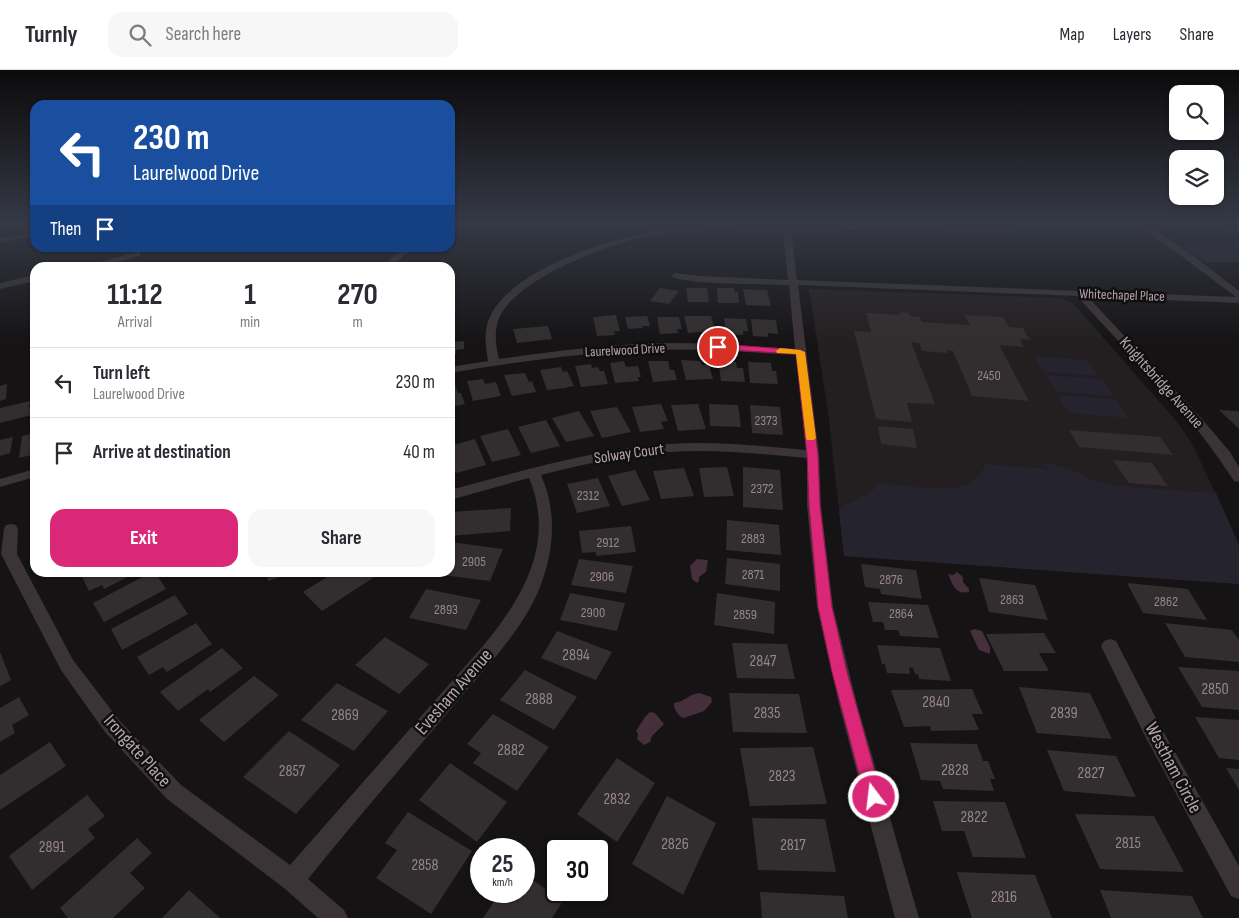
<!DOCTYPE html>
<html lang="en">
<head>
<meta charset="utf-8">
<style>
	:root { --surface:#fff; --page:#f7f7f7; --text:#2b2b33; --muted:#7c7c81; --line:#e1e1e2; --accent:#db2777 }
	body { margin:0; font-family:"Sofia Sans Condensed",sans-serif; background:var(--page); color:var(--text); height:100vh; display:flex; flex-direction:column; font-size:19px; white-space:nowrap }
	* { box-sizing:border-box; margin:0 }
	p { font-size:16px; color:var(--muted) }
	.icon { flex:none; width:28px; height:28px; fill:none; stroke:currentColor; stroke-width:2; stroke-linecap:round; stroke-linejoin:round }
	.map { position:relative; flex:1; overflow:hidden }
	.details { position:absolute; left:30px; top:192px; width:425px; height:315px; display:flex; flex-direction:column; background:var(--surface); border-radius:15px; box-shadow:0 1px 4px #0004 }
	.details>* { flex:none }
	.guide { position:absolute; left:30px; top:30px; width:425px; height:152px; border-radius:15px; box-shadow:0 1px 4px #0004; background:#1a4fa0; color:#fff; overflow:hidden }
	.buttons { position:absolute; left:1169px; top:15px; display:grid; gap:10px }
	.buttons a { display:grid; place-items:center; width:55px; height:55px; border-radius:10px; background:var(--surface); box-shadow:0 1px 4px #0004; font-size:25px }
	.speed { position:absolute; left:470px; top:768px; display:flex; gap:10px; font-size:25px; font-weight:700; text-align:center }
	.speed>* { display:grid; place-content:center; width:65px; height:65px; border-radius:50%; background:var(--surface); box-shadow:0 1px 4px #0004; line-height:1 }
	.speed small { font-size:12px; font-weight:400 }
	.speed .limit { border:2px solid #111; border-radius:8px; background:#fff; color:#111 }
	.pin { position:absolute; display:grid; place-items:center; width:42px; height:42px; color:#fff; margin:-21px; border:2px solid #fff; border-radius:50%; box-shadow:0 1px 5px #0007 }
	.me { position:absolute; width:55px; margin:-28px; rotate:345deg; stroke-linejoin:round; filter:drop-shadow(0 0 4px #0008) }
	.turn { display:flex; align-items:center; gap:18px; height:105px; padding:0 20px; font-size:22px }
	.turn .icon { width:65px; height:65px; stroke-width:2.5 }
	.turn b { display:block; font-size:35px; line-height:42px }
	.then { display:flex; align-items:center; height:48px; padding:0 20px; background:#0003; gap:10px; font-size:19px }
	.eta { display:flex; justify-content:space-evenly; align-items:center; height:85px; text-align:center }
	.eta b { font-size:30px; font-weight:700; line-height:35px }
	.action { display:flex; gap:10px; margin-top:auto; padding:10px 20px }
	.action a { flex:1; height:58px; border-radius:15px; background:var(--accent); color:#fff; font-size:20px; font-weight:700; line-height:58px; text-align:center }
	.action a+a { background:var(--page); color:var(--text) }
	ul { padding:0; list-style:none }
	li { display:flex; align-items:center; gap:15px; height:70px; padding:0 20px; border-top:1px solid var(--line) }
	li div { flex:1 }
	li b { display:block; font-size:19px }
	li em { font-style:normal }
	header { display:flex; align-items:center; gap:30px; box-sizing:border-box; height:70px; padding:0 25px; background:var(--surface); border-bottom:1px solid var(--line) }
	header strong { font-size:24px }
	nav { display:flex; gap:28px; margin-inline-start:auto; font-size:18px }
	.search { width:350px; height:45px; background:var(--page); display:flex; align-items:center; gap:12px; box-sizing:border-box; padding:0 18px; border-radius:15px; color:var(--muted); font-size:19px }
	.map>svg:first-child { display:block }
	.built { fill:#231f20 }
	.green { fill:#24232e }
	.water { fill:#442f3b }
	.building { fill:#322e2f }
	.lines { fill:none; stroke-linecap:round; stroke-linejoin:round }
	.street { fill:#3b3436; fill-rule:evenodd }
	.route { fill:#db2777; stroke:#8e194d }
	.slow { fill:#f59e0b }
	.labels { text-anchor:middle; dominant-baseline:central; stroke-width:5; stroke-linejoin:round; paint-order:stroke }
	.far-street-label { font-size:14px; fill:#b7a4ab; stroke:#100f0f }
	.number-label { font-size:14px; fill:#96868c }
	.street-label { font-size:16px; fill:#b7a4ab; stroke:#100f0f }
	.near-number-label { font-size:16px; fill:#96868c }
	.near-street-label { font-size:19px; fill:#b7a4ab; stroke:#100f0f }
</style>
</head>
<body>
<header>
<strong>Turnly</strong>
<div class="search"><svg class="icon" aria-label="search" viewBox="0 0 24 24"><circle cx="10" cy="10" r="6"/><path d="M15 15l6 6"/></svg>Search here</div>
<nav><a>Map</a><a>Layers</a><a>Share</a></nav>
</header>
<div class="map">
<svg width="1239" height="848" viewBox="0 0 1239 848">
	<rect width="100%" height="100%" fill="#151314"/>
	<path class="built" d="M809,219L1059,228L1073,233L1179,354L1193,376L1226,445L1239,475V514L844,486L828,342Z"/>
	<path class="green" d="M1214,154H1239V192H1206L1183,177L1232,176L1238,168Z
		M1033,286L1087,290L1099,306L1043,302Z
		M1046,305L1102,309L1114,326L1056,322Z
		M1057,325L1115,329L1128,348L1068,343Z
		M1044,392L1070,399L1093,410L1114,416L1216,423L1239,475V514L844,486L839,439L872,421L879,413C904,415 949,425 972,412C978,409 983,400 985,394L1048,399Z"/>
	<path class="water" d="M697,489L708,490L706,502L699,507V511L697,513L692,509L690,496Z
		M957,502L963,507V512L969,519V522C955,525 953,515 948,504L953,505Z
		M974,559L982,561L990,577V584L979,580L970,561Z
		M699,623L711,627L712,632L704,641L684,648C679,647 673,638 674,633C684,632 689,624 699,623Z
		M650,642L655,643L664,654L652,666L650,672L644,675L637,669L638,664L636,661L645,647Z"/>
	<path class="building" d="M660,218L679,221L669,234L650,231Z
		M686,218H707L709,232H688Z
		M717,218H734V222H738L739,233H718Z
		M743,219L767,220L771,236L746,235Z
		M899,242L909,243L910,246L920,247L922,252L970,255L965,245L1003,247L1009,257L1023,258L1030,270L1020,269L1024,277L999,275L1029,331L972,326L953,281L946,280L948,283L922,281L919,273L911,272L935,334L907,333L912,352L876,349L854,261L871,262L866,243L900,245Z
		M616,245L620,261H614L615,265L597,266L593,247Z
		M647,246L650,256H642L643,258L628,259L625,247Z
		M684,246H711L714,257H710V261L688,263Z
		M657,247H679L682,259H677L678,263L660,264Z
		M724,248L746,249L748,261H743V265L726,264Z
		M751,249L776,250L778,264L768,263V267L753,266Z
		M548,256L552,269L517,273L513,259Z
		M464,271V279L456,280V284L450,285V272Z
		M681,290L700,291L702,295H709L713,309L686,310Z
		M624,291L626,297L638,296L641,307H638L639,311L615,313L610,293Z
		M648,291H668L670,300H674L677,310L653,312Z
		M718,291L736,292L737,298H743L745,312L721,311Z
		M748,292L771,293L772,301H776L778,314L750,313Z
		M591,294L592,298L598,297L600,301H604L608,314L581,317L575,296Z
		M561,297L563,302L567,301L574,316L567,317V318L547,320L540,300Z
		M525,303L529,312L532,311L536,322L512,326L504,305Z
		M483,309L485,314L496,312L501,326L473,331L467,311Z
		M7,314L6,329L0,331V316Z
		M455,314L458,323H461L465,334L450,337V315Z
		M30,331L29,338L35,337V344L0,353V338Z
		M661,334L668,351L661,352L664,359L640,362L632,337Z
		M698,334L706,359L678,361L671,335Z
		M709,334L738,335L741,357L710,356Z
		M750,335L780,337L783,365L752,363Z
		M617,337L631,362L602,368L590,341Z
		M1219,340L1239,341V359Z
		M579,341L594,366L566,372L552,348Z
		M546,350L560,376L531,383L518,357Z
		M878,356L913,359L917,378L881,374Z
		M508,359L521,385L492,392L480,366Z
		M1069,360L1160,367L1173,385L1079,377Z
		M35,363V384L19,388L22,366Z
		M13,367L10,383L0,386V370Z
		M475,369L486,395L456,403L450,389V376Z
		M1113,390L1152,393L1168,416L1129,413Z
		M727,397L734,426L704,427L699,398Z
		M743,397L780,400L783,440L743,437Z
		M684,398L694,426L661,429L653,401Z
		M635,400L650,430L622,436L608,406Z
		M598,408L610,436L577,443L567,414Z
		M511,438L510,461L450,466L451,442Z
		M727,450L779,455L781,485L726,480Z
		M631,456L636,482L596,486V482L582,483L579,461Z
		M450,472L503,479L490,511L434,504L450,502Z
		M727,488L780,494V521L725,514Z
		M579,489L633,496L626,523L571,515Z
		M861,494L916,500L922,529L881,524L880,519L865,517Z
		M87,502H137L104,519L102,515L89,521L81,505Z
		M152,502H155L166,519L104,552L93,533Z
		M266,502H292V503L268,511Z
		M335,502H366L373,508L322,541L303,522Z
		M979,508L1035,515L1048,550L989,542Z
		M1127,513L1188,519L1207,550L1143,543Z
		M426,519L481,530L466,560L409,548Z
		M570,523L625,533L617,561L560,550Z
		M717,523L775,532L774,564L714,555Z
		M175,525L188,544L122,580L111,559Z
		M868,532L928,535L939,568L900,566L898,560H885L883,552H873Z
		M196,553L212,574L167,602L163,597L149,605L137,587Z
		M1165,553L1232,560L1239,570V592L1185,587Z
		M557,561L612,582L596,610L541,588Z
		M1044,563L1056,583H1039L1049,601H1004L986,564Z
		M385,567L429,594L399,624L355,595Z
		M732,573L787,574L795,609L737,608Z
		M877,575L940,578L951,611L919,609L918,604H915L913,598L909,597L910,604L887,603L885,594H882Z
		M222,578L243,598L210,622L208,619L178,641L160,622Z
		M0,582L11,610L0,616Z
		M1178,597L1239,601V640L1202,637Z
		M525,600L577,627L554,660L500,630Z
		M254,606L279,625L224,672L199,650Z
		M337,613L388,641L354,681L301,650Z
		M1019,617L1090,623L1112,669L1037,663Z
		M972,619L983,644H972L979,660L931,661L930,656L904,657L891,620Z
		M729,623L799,624L807,663L733,662Z
		M19,627L29,645L12,655L15,663L0,672V638Z
		M493,644L549,677L517,721L473,693L481,683L467,674Z
		M1195,647L1239,650V690L1219,688Z
		M289,661L340,695L296,744L243,707Z
		M50,672L66,696L0,740V705Z
		M910,673L977,674L983,691H988L995,709H990L994,721L943,719L940,711L921,710Z
		M813,677L827,734L750,736L740,678Z
		M1047,680L1116,686L1136,727L1064,721Z
		M617,688L655,713L617,772L577,744Z
		M450,693L507,732L477,772L419,730Z
		M1226,698L1239,699V720Z
		M87,725L105,746L88,759L95,768L32,820L9,786Z
		M667,726L716,753L683,825L632,794Z
		M933,731L1005,732L1026,788L973,787L964,761H942Z
		M408,742L472,781L431,844L376,808L397,780L385,773Z
		M1075,744L1154,746L1184,802L1100,799Z
		M752,748L825,749L836,802L758,800Z
		M137,768L152,783L130,803L145,818L113,848H68L60,838Z
		M957,802L1035,805L1052,848H972Z
		M524,804L563,831L552,848H483L501,821H524Z
		M189,820L220,848H162Z
		M1100,820L1192,826L1203,848H1111Z
		M760,822L844,826L848,848H762Z"/>
	<g class="lines">
		<path class="street" d="M782,154L816,157L915,155L979,158L1017,156L1021,158L1017,160L992,162L915,159L791,161L797,210L1236,227L1176,182L1134,154C1158,154 1217,205 1239,221V233L1088,227L1202,349L1230,382L1239,397V412L1234,411C1191,343 1131,286 1077,226L798,215L819,385L821,436L833,537L857,634L919,848H895L839,634L817,537L807,436V388C761,384 715,379 669,382C625,385 583,394 541,405C558,443 554,484 538,522C520,563 487,596 459,629C409,689 357,748 308,809L344,840L348,848H318L284,818L167,729L105,662L61,600L1,484L4,459L6,455L11,454L16,455L18,459L17,484L73,590L119,650L181,715L290,795L483,576C523,528 556,472 529,408L450,430V420C522,401 595,379 669,374C715,371 761,376 806,380L796,285C746,282 697,278 647,280C581,283 515,292 450,303V297L488,291C486,277 483,263 489,249C511,196 623,164 675,158C711,154 747,156 782,156ZM709,160L783,161L788,210L701,206L675,203L671,206C683,215 768,214 789,215L795,279C752,276 709,273 666,273C610,274 554,281 499,289C496,276 494,264 498,251C512,210 604,176 644,167C665,163 687,162 709,160Z
			M35,162V166L0,173V169Z
			M405,178H413L389,198H379Z
			M137,182H140V186L94,198H78Z
			M35,205V211L0,219V213Z
			M35,399V407L0,417V409Z
			M1110,569L1116,571L1158,652L1239,796V829L1231,826L1144,664L1101,576L1104,571Z"/>
	</g>
	<linearGradient id="sky" x2="0" y2="1"><stop stop-color="#0c0a0b"/><stop offset="0.56" stop-color="#353945"/><stop offset="1" stop-color="#353945" stop-opacity="0"/></linearGradient>
	<rect width="1239" height="273" fill="url(#sky)"/>
	<path class="route" d="M718,274L800,280L805,282L818,385L820,436L832,537L847,602L882,727L880,733L874,736L868,733L865,727L832,602L818,537L809,436L807,385L796,284L715,279V275Z"/>
	<path class="slow" d="M780,278L800,280L805,282L816,368L814,370H807L806,368L796,284L777,283L776,281Z"/>
	<g class="labels">
		<g class="far-street-label">
			<text transform="translate(1122 225) rotate(2)">Whitechapel Place</text>
			<text transform="translate(625 280) rotate(-3)">Laurelwood Drive</text>
		</g>
		<g class="number-label">
			<text x="989" y="305">2450</text>
			<text x="766" y="350">2373</text>
			<text x="762" y="418">2372</text>
			<text x="588" y="425">2312</text>
			<text x="753" y="468">2883</text>
			<text x="608" y="472">2912</text>
			<text x="474" y="491">2905</text>
			<text x="753" y="504">2871</text>
			<text x="602" y="506">2906</text>
			<text x="891" y="509">2876</text>
			<text x="1012" y="529">2863</text>
			<text x="1166" y="531">2862</text>
			<text x="446" y="539">2893</text>
			<text x="593" y="542">2900</text>
			<text x="901" y="543">2864</text>
			<text x="745" y="544">2859</text>
		</g>
		<g class="street-label">
			<text transform="translate(1161 313) rotate(48)">Knightsbridge Avenue</text>
			<text transform="translate(629 384) rotate(-8)">Solway Court</text>
		</g>
		<g class="near-number-label">
			<text x="576" y="585">2894</text>
			<text x="763" y="591">2847</text>
			<text x="1215" y="619">2850</text>
			<text x="539" y="629">2888</text>
			<text x="936" y="632">2840</text>
			<text x="767" y="643">2835</text>
			<text x="1064" y="643">2839</text>
			<text x="345" y="645">2869</text>
			<text x="511" y="680">2882</text>
			<text x="955" y="700">2828</text>
			<text x="292" y="701">2857</text>
			<text x="1091" y="703">2827</text>
			<text x="782" y="706">2823</text>
			<text x="617" y="729">2832</text>
			<text x="974" y="747">2822</text>
			<text x="1128" y="773">2815</text>
			<text x="675" y="774">2826</text>
			<text x="793" y="775">2817</text>
			<text x="52" y="777">2891</text>
			<text x="425" y="795">2858</text>
			<text x="1004" y="827">2816</text>
		</g>
		<g class="near-street-label">
			<text transform="translate(454 622) rotate(-49)">Evesham Avenue</text>
			<text transform="translate(137 681) rotate(48)">Irongate Place</text>
			<text transform="translate(1173 698) rotate(62)">Westham Circle</text>
		</g>
	</g>
</svg>
<div class="buttons">
<a><svg class="icon" aria-label="search" viewBox="0 0 24 24"><circle cx="10" cy="10" r="6"/><path d="M15 15l6 6"/></svg></a>
<a><svg class="icon" aria-label="layers" viewBox="0 0 24 24"><path d="M12 4l9 5-9 5-9-5zM3 14l9 5 9-5"/></svg></a>
</div>
<div class="speed"><div>25<small>km/h</small></div><div class="limit">30</div></div>
<div class="pin" style="left:718px;top:277px;background:#d93025"><svg class="icon" aria-label="arrive" viewBox="0 0 24 24"><path d="M6 21V4h12l-3 4 3 4H6"/></svg></div>
<svg class="me" style="left:874px;top:727px" viewBox="-20 -20 40 40"><circle r="17" fill="#db2777" stroke="#fff" stroke-width="3"/><path d="M0-11L8 9 0 5-8 9z" fill="#fff"/></svg>
<div class="guide">
<div class="turn"><svg class="icon" aria-label="left" viewBox="0 0 24 24"><path d="M17 20v-9H6M10 6l-5 5 5 5"/></svg><div><b>230 m</b>Laurelwood Drive</div></div>
<div class="then">Then<svg class="icon" aria-label="arrive" viewBox="0 0 24 24"><path d="M6 21V4h12l-3 4 3 4H6"/></svg></div>
</div>
<section class="details">
<div class="eta">
<div><b>11:12</b><p>Arrival</p></div>
<div><b>1</b><p>min</p></div>
<div><b>270</b><p>m</p></div>
</div>
<ul>
<li><svg class="icon" aria-label="left" viewBox="0 0 24 24"><path d="M17 20v-9H6M10 6l-5 5 5 5"/></svg><div><b>Turn left</b><p>Laurelwood Drive</p></div><em>230 m</em></li>
<li><svg class="icon" aria-label="arrive" viewBox="0 0 24 24"><path d="M6 21V4h12l-3 4 3 4H6"/></svg><div><b>Arrive at destination</b></div><em>40 m</em></li>
</ul>
<div class="action"><a>Exit</a><a>Share</a></div>
</section>
</div>
</body>
</html>
